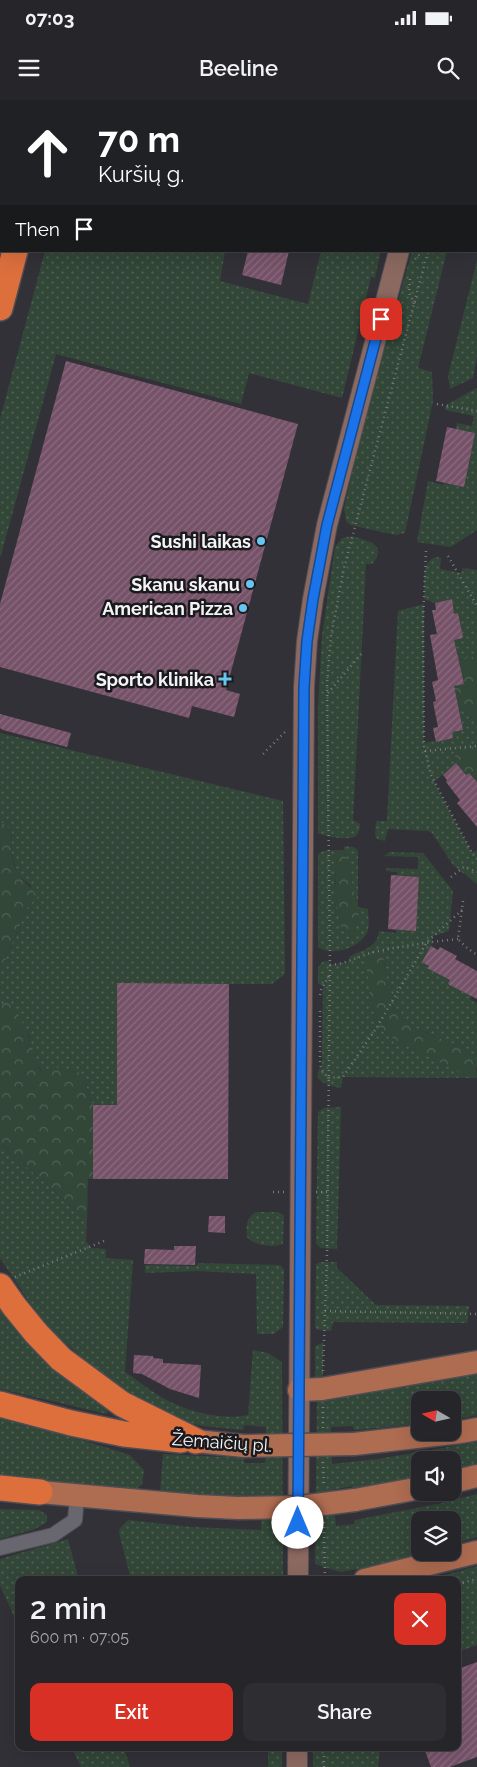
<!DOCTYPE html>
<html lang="en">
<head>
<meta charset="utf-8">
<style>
	:root { --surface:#26252a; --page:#2e2d32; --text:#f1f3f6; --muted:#a4a5a8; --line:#424247; --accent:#d93025 }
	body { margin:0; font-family:Raleway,sans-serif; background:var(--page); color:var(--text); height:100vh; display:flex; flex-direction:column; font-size:19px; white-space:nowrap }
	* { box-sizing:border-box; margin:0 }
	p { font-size:16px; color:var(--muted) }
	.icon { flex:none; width:28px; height:28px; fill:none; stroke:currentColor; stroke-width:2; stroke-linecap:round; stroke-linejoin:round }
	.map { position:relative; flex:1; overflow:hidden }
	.sheet { position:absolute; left:15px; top:1476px; width:446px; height:175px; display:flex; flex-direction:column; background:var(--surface); border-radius:10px; box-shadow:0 5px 20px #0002,0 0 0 1px var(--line) }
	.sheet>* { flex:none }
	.guide { position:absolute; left:0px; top:0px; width:478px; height:152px; box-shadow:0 5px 20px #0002,0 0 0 1px var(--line); background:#202124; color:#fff; overflow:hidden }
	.needle { width:32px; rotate:279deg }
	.fabs { position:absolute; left:411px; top:1291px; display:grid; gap:10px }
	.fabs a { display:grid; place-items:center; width:50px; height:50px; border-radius:10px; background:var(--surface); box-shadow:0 5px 20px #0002,0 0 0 1px var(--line); font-size:25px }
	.pin { position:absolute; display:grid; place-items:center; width:42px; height:42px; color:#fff; margin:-21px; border-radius:10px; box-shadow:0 2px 8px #0006 }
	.me { position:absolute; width:55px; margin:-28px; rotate:0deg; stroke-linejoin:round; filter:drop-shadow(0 0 4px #0008) }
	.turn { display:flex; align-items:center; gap:18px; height:105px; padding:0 15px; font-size:22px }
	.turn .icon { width:65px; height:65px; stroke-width:2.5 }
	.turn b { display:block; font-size:35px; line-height:42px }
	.then { display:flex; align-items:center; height:48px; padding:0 15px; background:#0003; gap:10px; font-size:19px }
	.round { display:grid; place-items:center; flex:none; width:52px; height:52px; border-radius:10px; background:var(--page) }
	.head { display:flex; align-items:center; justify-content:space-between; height:85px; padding:0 15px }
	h1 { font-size:30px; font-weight:600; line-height:38px }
	.button { display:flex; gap:10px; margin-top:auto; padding:10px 15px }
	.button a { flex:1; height:58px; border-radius:10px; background:var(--accent); color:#fff; font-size:20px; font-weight:600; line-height:58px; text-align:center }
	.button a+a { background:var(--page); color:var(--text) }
	.status { display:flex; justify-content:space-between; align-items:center; height:35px; padding:0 25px; background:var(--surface); direction:ltr }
	.status svg { height:14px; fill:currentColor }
	header { display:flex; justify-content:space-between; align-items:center; height:65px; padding:0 15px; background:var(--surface); font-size:22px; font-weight:600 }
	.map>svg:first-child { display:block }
	.green { fill:url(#green-dots) }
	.forest { fill:url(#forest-crowns) }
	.building { fill:url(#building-hatch) }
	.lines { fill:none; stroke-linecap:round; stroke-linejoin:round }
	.street-casing { stroke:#4e4d54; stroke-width:16 }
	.secondary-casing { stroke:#4e4d54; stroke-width:22 }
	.primary-casing { stroke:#4e4d54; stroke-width:25 }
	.highway-casing { stroke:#4e4d54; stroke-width:28 }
	.path { stroke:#7b7a80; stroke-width:2.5; stroke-dasharray:1 4; stroke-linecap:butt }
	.street { stroke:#68676f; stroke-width:14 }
	.secondary { stroke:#8b6960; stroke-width:20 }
	.primary { stroke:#ae6c51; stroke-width:22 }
	.highway { stroke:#dd6f3d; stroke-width:25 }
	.primary-bridge-casing { stroke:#4e4d54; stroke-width:25; stroke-linecap:butt }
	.primary-bridge { stroke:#ae6c51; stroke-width:22 }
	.route-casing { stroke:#114b97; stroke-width:12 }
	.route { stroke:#1a73e8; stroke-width:9 }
	.poi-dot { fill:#68c4f0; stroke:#1a1a1d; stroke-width:2 }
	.labels { text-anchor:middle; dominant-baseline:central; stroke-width:5; stroke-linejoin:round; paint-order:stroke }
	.poi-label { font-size:18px; font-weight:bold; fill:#f4f3f8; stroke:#1a1a1d; text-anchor:end }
	.street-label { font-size:18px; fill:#f4f3f8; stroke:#1a1a1d }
</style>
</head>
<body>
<div class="status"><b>07:03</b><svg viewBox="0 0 49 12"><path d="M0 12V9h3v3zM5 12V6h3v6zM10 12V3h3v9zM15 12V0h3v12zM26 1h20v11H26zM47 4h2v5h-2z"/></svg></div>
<header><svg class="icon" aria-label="menu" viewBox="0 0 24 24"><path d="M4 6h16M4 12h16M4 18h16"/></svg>Beeline<svg class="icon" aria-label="search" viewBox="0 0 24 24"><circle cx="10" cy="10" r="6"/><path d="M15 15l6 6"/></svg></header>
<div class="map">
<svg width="477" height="1667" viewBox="0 0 477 1667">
	<defs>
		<pattern id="green-dots" width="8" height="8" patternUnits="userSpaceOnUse" patternTransform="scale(1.25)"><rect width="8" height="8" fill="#324738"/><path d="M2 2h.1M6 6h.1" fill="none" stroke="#506256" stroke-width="1.8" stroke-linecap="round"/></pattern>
		<pattern id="forest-crowns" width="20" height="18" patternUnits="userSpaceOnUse" patternTransform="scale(1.25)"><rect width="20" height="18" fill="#324738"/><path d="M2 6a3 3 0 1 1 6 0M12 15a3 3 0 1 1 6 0" fill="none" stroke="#506256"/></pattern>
		<pattern id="building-hatch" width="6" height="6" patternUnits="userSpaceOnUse" patternTransform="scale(1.25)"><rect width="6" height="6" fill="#765269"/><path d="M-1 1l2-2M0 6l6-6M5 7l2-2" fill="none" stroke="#8a6b7f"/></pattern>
	</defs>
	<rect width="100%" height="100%" fill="#333138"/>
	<path class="green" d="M45,151H225L220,181L308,204L321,151H381L375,178L371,177L342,298L249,273L241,304L56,254L0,459V319Z
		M412,151H447L418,268L432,272L433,301L405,433L396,435L350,425L346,421L344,408L365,318Z
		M477,160V256L473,278L450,289L448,276Z
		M477,288V430L451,447L417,442L428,381L443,385L444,383L464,386L475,333L456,329L457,323L472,326L474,316L445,310L446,305Z
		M352,436C367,441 389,444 372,464H366L353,720L360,724C360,728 359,733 356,736C350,741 324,737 318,733V608L322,535L335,447L342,438Z
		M437,457L441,458L440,469L461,473L463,468L477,470V556L455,560L451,540L454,514L451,499L435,503L424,499C425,485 420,460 437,457Z
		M424,504V643L453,638L452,632L463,630L458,605L477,623V646L454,648L456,663L434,682L472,753L477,750V784L453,765L432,733L428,731L388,729L385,741L377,739L375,734L376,721H387L398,511Z
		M0,633L283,701L285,874L272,884H117V1005H93L85,982L42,972L34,958L29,936L7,902L0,906V864L4,863L28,806L31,786L17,774L11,749L12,731L0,721Z
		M344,746L354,747L358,751V807L368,809C368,816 370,827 367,833C359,848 333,857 318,847V754L323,751L337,750L335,791L341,829L354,834L358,807L344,750Z
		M390,752L423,753L453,791L449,831L433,836L427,868L450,880L472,896L470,899L477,903V968L466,949L408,925L391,904L382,851L366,856L370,894L377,927L399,942L471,978L343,977L341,988C328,986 309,981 322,965L323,886L318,884V867L322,862L330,861V865L348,862L350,856C363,850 378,847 379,831L396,833V830H416L419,777L397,775V772L386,771V768L418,769V757L384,756Z
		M341,1007L337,1149L321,1148L316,1144L318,1012L324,1008Z
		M0,1041L12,1054L87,1120L86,1141L91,1148L106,1149V1158L133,1160L125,1272C140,1282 158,1297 175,1304C194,1313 227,1320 248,1315L253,1250L268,1253L282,1262L283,1480H131L119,1433L120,1428L128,1420L192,1427L261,1430L263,1395H244V1399L160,1394L163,1354L244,1358V1363H265L266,1327L244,1325L243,1330L203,1326L178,1320L133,1302L44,1224L0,1158Z
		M256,1112H278L284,1115L283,1144C273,1148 254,1146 247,1137C246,1126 246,1118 256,1112Z
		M321,1162H337V1168L376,1205L469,1206L467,1223L333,1222L331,1231L319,1230L315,1228L316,1164Z
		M198,1163L280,1165L284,1169L283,1227L274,1234H257L256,1174L197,1171L145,1173V1165L196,1166Z
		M0,1199L108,1306L107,1314L0,1289Z
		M323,1243V1279L315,1280V1246Z
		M477,1269V1315L453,1320L452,1300H420V1324L354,1330L353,1326L331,1327L332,1364L378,1359L477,1342V1367L453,1372L452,1360H420V1379L381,1384L354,1390L352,1386L332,1390L336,1426L354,1424L355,1420L442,1403L477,1394V1437L453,1444L452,1420H420V1452L423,1453L375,1466L340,1472L315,1464L317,1301L327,1297Z
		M0,1314L130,1355L144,1370L142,1385L130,1392L0,1378Z
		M0,1409L39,1410L47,1415V1422L35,1429L0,1439Z
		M68,1439L79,1480H19V1528L0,1485V1459Z
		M477,1466V1545L458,1552V1480H427Z
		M72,1648H124L130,1667H81Z
		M268,1648H282V1667H268Z
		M313,1648H380L378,1667H313Z"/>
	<path class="forest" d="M477,556V623L458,605H456L451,586L463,584L458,559Z
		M477,646V682L469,673L466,675L456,663L454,648Z
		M0,721L12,731C11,743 11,765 19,775C25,783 32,789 38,797L28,806L4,863L0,864Z
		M337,750H344L358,807L359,819L354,834L341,829L335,791Z
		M382,851L391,904L408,925L466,949L476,964L477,978H471L399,942L377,927L370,894L365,855Z
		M7,901C28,920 30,948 41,972L53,967L77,970L85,982L93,1005V1079H88L87,1120L12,1054L0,1041V906Z"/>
	<path class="building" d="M248,151H289L281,185L242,175Z
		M66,261L298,324L226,590L240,594L234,617L192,606L189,618L0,567V504Z
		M447,327L475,333L464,387L436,381Z
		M452,499L454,514L458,513L463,538L454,540L464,584L454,586L463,630L452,632L453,638L436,642L433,628L438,627L433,602L436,601L432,582L438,580L430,535L437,534L432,510H436L435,503Z
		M0,614L71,633L67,647L3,630L0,628Z
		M456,663L466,675L469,673L477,682V727L457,703L460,700L446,682L447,680L443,675Z
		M391,775L419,777L416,831L388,829Z
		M431,846L438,850L440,847L457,856L455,859L477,871V899L448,884L450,880L427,868L429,866L422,862Z
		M117,883L229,884L228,1079H93V1005H117Z
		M209,1116H225V1133L208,1132Z
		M174,1146H196L195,1165L144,1164L145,1149L174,1150Z
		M134,1255L153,1256V1258L163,1259V1263L201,1265L199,1298L170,1289L142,1274L133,1273Z
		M477,1562V1657L450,1667H431L424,1648H458V1569Z"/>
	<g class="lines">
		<defs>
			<path id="street" d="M0,1448L53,1435L75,1420L77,1397"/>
			<path id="secondary" d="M439,1V0
				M298,1480L304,587L307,541L313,499L327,425L399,151
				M297,1667V1648"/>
			<path id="primary" d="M299,1290L322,1289L477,1262
				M196,1341L244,1346
				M354,1344L461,1332L477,1329
				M452,1382L477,1376
				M40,1392L197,1406L238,1408
				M355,1400L420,1388
				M365,1480L477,1452"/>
			<path id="highway" d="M20,1L21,0
				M56,1V0
				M0,76L1,72
				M0,208L15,151
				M0,1186L14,1206L36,1233L61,1259L122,1304L196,1341
				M0,1304L71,1323L124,1334L181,1340
				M0,1388L40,1392"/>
		</defs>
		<use href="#street" class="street-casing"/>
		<use href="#secondary" class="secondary-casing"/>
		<use href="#primary" class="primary-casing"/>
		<use href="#highway" class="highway-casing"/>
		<path class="path" d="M468,1V0
			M415,159L423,151
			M410,179L409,193L415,204
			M437,304L477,311
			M426,451L423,521L424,646L431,675L472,753L477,759
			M448,456L477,506
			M328,593L362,553
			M425,651L477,646
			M263,654L287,630
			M451,777L464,767L477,772
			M463,801L458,839L467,848L477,855
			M330,865C346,864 359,856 374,852C402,846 430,842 458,839
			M320,895L321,890L329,876
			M320,911V965L322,970L328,978L343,977L377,927L427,842L462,810
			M273,1092H286
			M316,1092H327
			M15,1177L104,1141
			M325,1211L477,1214
			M323,1271L327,1154L330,865L327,584L331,536L344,468L428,151
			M323,1307V1329
			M323,1362L324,1386
			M324,1422L325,1480
			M458,1484L477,1479
			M324,1667V1648"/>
		<use href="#street" class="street"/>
		<use href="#secondary" class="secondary"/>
		<use href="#primary" class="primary"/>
		<use href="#highway" class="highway"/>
		<defs>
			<path id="primary-bridge" d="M244,1346L354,1344
				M238,1408L300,1407L355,1400"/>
		</defs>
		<use href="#primary-bridge" class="primary-bridge-casing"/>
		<use href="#primary-bridge" class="primary-bridge"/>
	</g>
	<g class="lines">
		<defs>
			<path id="route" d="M298,1423L304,587L307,541L313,499L327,425L381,219"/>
		</defs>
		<use href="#route" class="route-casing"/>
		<use href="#route" class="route"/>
	</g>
	<g class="poi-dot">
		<circle cx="261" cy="441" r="5"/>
		<circle cx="250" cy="484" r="5"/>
		<circle cx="243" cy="508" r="5"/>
		<path d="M222.5 571.5h5v5h5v5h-5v5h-5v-5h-5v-5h5z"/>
	</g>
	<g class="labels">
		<g class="poi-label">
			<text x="251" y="441">Sushi laikas</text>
			<text x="240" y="484">Skanu skanu</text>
			<text x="233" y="508">American Pizza</text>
			<text x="214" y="579">Sporto klinika</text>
		</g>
		<g class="street-label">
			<text transform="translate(222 1342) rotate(4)">Žemaičių pl.</text>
		</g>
	</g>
</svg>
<div class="fabs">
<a><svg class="needle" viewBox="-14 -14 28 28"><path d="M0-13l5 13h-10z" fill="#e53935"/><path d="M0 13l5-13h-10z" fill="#a4a5a8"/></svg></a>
<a><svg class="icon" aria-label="sound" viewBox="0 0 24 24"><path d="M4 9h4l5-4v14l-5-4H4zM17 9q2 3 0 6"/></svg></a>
<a><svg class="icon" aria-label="layers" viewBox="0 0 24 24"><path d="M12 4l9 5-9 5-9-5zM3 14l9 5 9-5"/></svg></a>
</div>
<div class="pin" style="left:381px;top:219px;background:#d93025"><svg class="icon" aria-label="arrive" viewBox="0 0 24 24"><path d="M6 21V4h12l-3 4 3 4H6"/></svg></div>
<svg class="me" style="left:298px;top:1423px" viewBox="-20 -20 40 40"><circle r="19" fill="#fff"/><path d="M0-13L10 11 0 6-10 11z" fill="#1a73e8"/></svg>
<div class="guide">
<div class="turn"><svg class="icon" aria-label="ahead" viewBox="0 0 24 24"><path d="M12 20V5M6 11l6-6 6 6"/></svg><div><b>70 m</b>Kuršių g.</div></div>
<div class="then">Then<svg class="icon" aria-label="arrive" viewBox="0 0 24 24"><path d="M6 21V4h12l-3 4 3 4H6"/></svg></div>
</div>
<section class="sheet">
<div class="head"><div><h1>2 min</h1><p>600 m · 07:05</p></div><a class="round" style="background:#d93025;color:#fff"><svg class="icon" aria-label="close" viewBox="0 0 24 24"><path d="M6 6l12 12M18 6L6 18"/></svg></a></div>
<div class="button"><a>Exit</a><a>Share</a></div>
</section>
</div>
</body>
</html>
